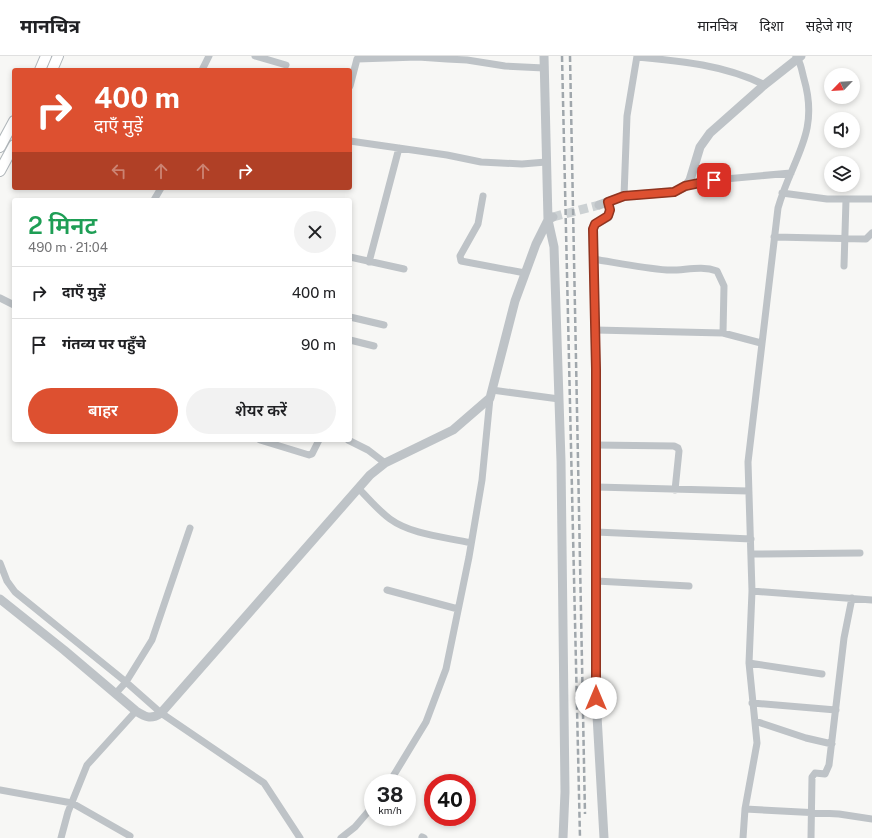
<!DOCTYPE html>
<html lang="hi">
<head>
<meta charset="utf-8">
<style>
	:root { --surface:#fff; --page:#f2f2f2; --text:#202124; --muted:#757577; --line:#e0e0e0; --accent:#dd5030 }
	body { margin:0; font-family:"Public Sans","Noto Sans Devanagari",sans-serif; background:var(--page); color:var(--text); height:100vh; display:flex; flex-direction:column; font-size:15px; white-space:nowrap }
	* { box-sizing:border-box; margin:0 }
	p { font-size:13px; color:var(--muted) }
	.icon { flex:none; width:22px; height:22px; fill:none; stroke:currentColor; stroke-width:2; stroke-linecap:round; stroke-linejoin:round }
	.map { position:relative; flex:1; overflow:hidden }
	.drawer { position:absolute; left:12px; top:142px; width:340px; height:244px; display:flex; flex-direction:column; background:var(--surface); border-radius:4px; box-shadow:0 2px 6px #0003 }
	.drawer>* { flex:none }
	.hud { position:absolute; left:12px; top:12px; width:340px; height:122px; border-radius:4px; box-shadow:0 2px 6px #0003; background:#dd5030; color:#fff; overflow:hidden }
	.needle { width:26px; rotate:245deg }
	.buttons { position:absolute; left:824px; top:12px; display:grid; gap:8px }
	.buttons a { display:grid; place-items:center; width:36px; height:36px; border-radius:50%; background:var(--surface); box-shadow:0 2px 6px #0003; font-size:20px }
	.speed { position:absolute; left:364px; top:718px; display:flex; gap:8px; font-size:20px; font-weight:700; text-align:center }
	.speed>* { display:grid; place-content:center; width:52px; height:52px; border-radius:50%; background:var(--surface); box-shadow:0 2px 6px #0003; line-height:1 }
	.speed small { font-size:10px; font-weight:400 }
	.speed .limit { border:6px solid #d22; background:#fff; color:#111 }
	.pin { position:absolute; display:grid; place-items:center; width:34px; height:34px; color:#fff; margin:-17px; border-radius:8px; box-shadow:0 2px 6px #0006 }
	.me { position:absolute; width:44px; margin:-22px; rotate:0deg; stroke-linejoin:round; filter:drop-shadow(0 0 3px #0008) }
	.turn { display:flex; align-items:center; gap:14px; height:84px; padding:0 16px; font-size:18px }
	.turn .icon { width:52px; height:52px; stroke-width:2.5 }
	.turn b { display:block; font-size:28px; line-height:34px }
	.lanes { display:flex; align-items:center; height:38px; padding:0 16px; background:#0003; justify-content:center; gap:20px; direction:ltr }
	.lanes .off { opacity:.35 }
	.round { display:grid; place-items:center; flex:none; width:42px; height:42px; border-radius:21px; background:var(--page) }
	.head { display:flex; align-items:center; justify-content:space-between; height:68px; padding:0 16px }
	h1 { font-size:24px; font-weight:600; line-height:30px; color:#1e9e55 }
	.primary-button { display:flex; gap:8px; margin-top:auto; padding:8px 16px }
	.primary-button a { flex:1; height:46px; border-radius:24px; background:var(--accent); color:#fff; font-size:16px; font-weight:600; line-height:46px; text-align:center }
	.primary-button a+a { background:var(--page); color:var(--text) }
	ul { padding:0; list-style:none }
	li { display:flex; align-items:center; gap:12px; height:52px; padding:0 16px; border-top:1px solid var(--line) }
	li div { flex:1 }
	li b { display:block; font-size:15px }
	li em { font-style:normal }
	header { display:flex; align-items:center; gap:24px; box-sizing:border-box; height:56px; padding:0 20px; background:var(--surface); border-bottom:1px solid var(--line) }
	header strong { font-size:19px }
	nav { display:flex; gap:22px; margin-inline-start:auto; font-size:14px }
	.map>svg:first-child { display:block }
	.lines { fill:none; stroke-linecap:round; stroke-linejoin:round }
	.tertiary-tunnel { stroke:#ccd1d3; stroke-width:9; stroke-dasharray:9 4.5; stroke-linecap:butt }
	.secondary-casing { stroke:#b1b7bb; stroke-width:12 }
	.minor { stroke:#bec3c7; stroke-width:7 }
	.tertiary { stroke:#bec3c7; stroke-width:9 }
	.secondary { stroke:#fff; stroke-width:10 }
	.rail { stroke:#a0a7ac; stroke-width:2.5; stroke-dasharray:6 3; stroke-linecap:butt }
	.route-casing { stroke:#90341f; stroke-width:10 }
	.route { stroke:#dd5030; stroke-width:7 }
</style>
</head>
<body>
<header>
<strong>मानचित्र</strong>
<nav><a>मानचित्र</a><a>दिशा</a><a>सहेजे गए</a></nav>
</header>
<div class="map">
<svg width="872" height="782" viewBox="0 0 872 782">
	<rect width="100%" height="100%" fill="#f7f7f5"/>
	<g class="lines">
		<path class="tertiary-tunnel" d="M553,161L599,149"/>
		<defs>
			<path id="secondary" d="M40,14L46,0
				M52,14L58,0
				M0,91L14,65
				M0,115L14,89"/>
		</defs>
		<use href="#secondary" class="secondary-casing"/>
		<path class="minor" d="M255,0L286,9
			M637,1C681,5 725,9 765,29
			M202,14L209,0
			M350,30L357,3L418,1L447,3L467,4L505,10L544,12
			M350,85L447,99L481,106L522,108L546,106
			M685,131L714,124L791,117
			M782,137L827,143H872
			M483,140L478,168L460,200L461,205L525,217
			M624,140L627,60L637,0
			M154,144L161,132
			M774,181L866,183L872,177
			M350,201L404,213
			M593,203C618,207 642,212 667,214C683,215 701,209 717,215L724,230L723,277
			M369,206L399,92
			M844,210L846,144
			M0,242L14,249
			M350,261L384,269
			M595,274L723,277L761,287
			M350,284L374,290
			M492,334L559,343
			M260,384L309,399L312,398L319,384
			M348,384L368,394L385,407
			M595,389L674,390L678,392L679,395L675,434
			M596,431L748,435
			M359,433C369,443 379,455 390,463C412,479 446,481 471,487
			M190,472L152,584L126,626L161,657L264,727L300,782
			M596,476L751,483
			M751,498L860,497
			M0,507L7,525L15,536L126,626L116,637
			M596,525L689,530
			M387,534L458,553
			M752,535L872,544
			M749,607L822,618
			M752,647L836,654
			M755,665L806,682L832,688
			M389,727L426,666L446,613L469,501L482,424L490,342
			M0,734L72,747L130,780
			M745,753L839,758L872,763
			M422,781L424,782
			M61,782L68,756L87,709L136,655
			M341,782L355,771L373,750
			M743,782L745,753L757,687L749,607L752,535L748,406L778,152C792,102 820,78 804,23C802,16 801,6 796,0
			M811,782L812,721L815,717L825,718L829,709L844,582L852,542"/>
		<path class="tertiary" d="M544,0L548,164L554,191L561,405L565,736L563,782
			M599,149L624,140L674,136L685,131L690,124L700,91L710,77L763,30L801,0
			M0,543L64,594L136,655C145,661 151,664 161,657L370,419L385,407L453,374L490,342L515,245L536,188L548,164L553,161
			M604,782L596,642V313L593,173L595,168L608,161L610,154L608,146"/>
		<use href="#secondary" class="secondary"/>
		<path class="rail" d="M562,0L580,782
			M570,0L585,758"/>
	</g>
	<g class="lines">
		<defs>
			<path id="route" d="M596,642V313L593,173L595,168L608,160L610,154L608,146L624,140L674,136L685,130L714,124"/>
		</defs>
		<use href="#route" class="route-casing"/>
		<use href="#route" class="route"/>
	</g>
</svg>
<div class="buttons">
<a><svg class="needle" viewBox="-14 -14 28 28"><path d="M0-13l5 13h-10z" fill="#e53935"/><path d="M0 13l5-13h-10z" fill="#757577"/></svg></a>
<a><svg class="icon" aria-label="sound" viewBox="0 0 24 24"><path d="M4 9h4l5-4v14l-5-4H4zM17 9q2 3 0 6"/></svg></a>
<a><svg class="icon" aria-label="layers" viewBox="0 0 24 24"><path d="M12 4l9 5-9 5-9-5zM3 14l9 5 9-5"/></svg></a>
</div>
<div class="speed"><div>38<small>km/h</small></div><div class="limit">40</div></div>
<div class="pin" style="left:714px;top:124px;background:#d93025"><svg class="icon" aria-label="arrive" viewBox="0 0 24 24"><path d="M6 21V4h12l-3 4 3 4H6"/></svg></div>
<svg class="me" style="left:596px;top:642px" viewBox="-20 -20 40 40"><circle r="19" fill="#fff"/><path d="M0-13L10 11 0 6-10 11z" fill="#dd5030"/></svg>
<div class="hud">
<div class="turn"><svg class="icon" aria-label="right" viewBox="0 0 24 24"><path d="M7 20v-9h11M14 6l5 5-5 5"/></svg><div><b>400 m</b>दाएँ मुड़ें</div></div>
<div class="lanes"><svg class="icon off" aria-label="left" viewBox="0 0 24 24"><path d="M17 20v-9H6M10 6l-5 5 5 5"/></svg><svg class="icon off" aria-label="ahead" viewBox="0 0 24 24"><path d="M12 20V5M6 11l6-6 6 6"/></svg><svg class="icon off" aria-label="ahead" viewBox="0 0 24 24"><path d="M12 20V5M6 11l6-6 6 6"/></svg><svg class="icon" aria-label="right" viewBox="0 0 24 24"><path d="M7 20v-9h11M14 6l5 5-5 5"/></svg></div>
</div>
<section class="drawer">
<div class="head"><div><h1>2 मिनट</h1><p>490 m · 21:04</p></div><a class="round"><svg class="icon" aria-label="close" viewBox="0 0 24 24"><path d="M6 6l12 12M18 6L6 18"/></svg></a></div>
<ul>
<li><svg class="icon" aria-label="right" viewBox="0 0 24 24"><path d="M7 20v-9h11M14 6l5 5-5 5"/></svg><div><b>दाएँ मुड़ें</b></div><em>400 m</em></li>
<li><svg class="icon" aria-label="arrive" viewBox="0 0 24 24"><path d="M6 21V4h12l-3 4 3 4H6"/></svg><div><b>गंतव्य पर पहुँचे</b></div><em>90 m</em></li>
</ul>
<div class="primary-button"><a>बाहर</a><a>शेयर करें</a></div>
</section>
</div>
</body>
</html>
